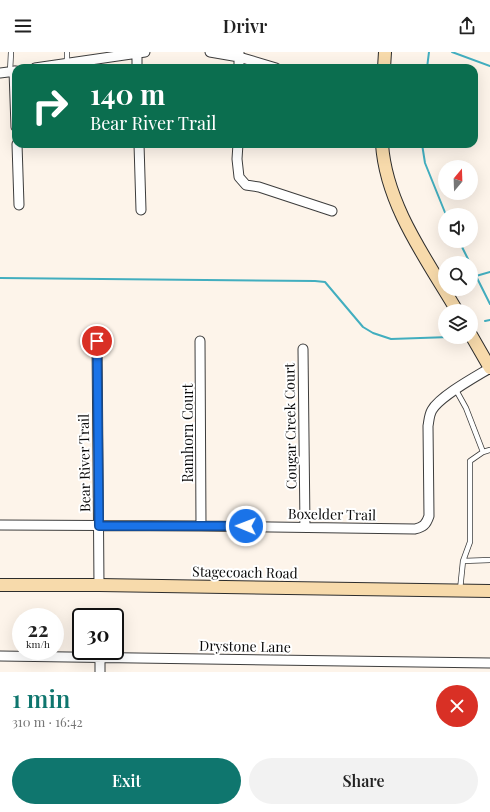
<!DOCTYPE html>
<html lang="en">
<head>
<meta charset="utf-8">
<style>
	:root { --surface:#fff; --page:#f2f2f2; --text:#222; --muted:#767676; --accent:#0f766e }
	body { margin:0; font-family:"Playfair Display",serif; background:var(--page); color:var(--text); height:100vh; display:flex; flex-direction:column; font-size:15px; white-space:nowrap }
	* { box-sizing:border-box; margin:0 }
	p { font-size:13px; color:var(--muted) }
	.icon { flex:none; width:22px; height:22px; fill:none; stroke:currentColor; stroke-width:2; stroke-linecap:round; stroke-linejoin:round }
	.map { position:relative; height:620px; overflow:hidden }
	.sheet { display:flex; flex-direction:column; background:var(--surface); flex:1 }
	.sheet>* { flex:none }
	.top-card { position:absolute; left:12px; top:12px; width:466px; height:84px; border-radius:12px; box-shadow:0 4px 16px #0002; background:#0b6e4f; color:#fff; overflow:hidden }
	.needle { width:26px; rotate:19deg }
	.fabs { position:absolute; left:438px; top:108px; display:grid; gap:8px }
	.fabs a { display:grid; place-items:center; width:40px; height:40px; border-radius:50%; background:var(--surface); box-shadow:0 4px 16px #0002; font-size:20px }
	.speed { position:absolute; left:12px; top:556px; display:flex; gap:8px; font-size:20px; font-weight:700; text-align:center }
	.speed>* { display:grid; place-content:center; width:52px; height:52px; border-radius:50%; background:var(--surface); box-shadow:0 4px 16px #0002; line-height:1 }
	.speed small { font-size:10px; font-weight:400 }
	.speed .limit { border:2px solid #111; border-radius:6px; background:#fff; color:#111 }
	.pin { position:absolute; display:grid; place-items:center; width:34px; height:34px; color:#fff; margin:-17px; border:2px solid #fff; border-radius:50%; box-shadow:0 1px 4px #0007 }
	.me { position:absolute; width:44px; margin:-22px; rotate:271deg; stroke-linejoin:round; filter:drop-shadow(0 0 3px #0008) }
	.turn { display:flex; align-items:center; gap:14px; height:84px; padding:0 12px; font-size:18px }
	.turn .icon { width:52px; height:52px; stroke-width:2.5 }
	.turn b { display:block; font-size:28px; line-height:34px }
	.round { display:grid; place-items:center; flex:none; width:42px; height:42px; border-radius:21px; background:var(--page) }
	.head { display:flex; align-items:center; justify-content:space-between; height:68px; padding:0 12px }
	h1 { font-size:24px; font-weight:600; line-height:30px; color:var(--accent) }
	.action { display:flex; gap:8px; margin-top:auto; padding:8px 12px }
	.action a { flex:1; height:46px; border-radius:24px; background:var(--accent); color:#fff; font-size:16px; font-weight:600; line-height:46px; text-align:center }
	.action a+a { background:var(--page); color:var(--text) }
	header { display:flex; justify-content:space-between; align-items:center; height:52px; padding:0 12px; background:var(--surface); font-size:18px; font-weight:600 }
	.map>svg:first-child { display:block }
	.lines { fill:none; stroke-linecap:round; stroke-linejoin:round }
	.stream { stroke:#42aebf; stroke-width:2 }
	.service-casing { stroke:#3d3d3d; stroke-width:6 }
	.minor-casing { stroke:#3d3d3d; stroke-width:11 }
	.secondary-casing { stroke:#2c2c2c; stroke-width:14 }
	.service { stroke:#fff; stroke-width:4.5 }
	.minor { stroke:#fff; stroke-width:9 }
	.secondary { stroke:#f7daab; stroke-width:12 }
	.route-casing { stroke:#114b97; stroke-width:10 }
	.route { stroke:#1a73e8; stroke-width:7 }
	.labels { text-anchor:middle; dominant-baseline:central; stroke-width:4; stroke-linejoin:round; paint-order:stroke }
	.street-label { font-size:14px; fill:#0a0a0a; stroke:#fff }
</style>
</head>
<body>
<header><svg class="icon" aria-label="menu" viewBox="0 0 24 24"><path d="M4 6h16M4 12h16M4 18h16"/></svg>Drivr<svg class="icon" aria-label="share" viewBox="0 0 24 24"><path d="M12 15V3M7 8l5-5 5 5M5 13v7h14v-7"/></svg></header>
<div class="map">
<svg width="490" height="620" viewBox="0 0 490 620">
	<rect width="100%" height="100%" fill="#fdf4ea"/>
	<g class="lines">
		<path class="stream" d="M452,0L490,14
			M427,16L429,0
			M422,92L425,111L446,163
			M459,189L470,211
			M471,214L490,252
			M476,224L490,220
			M0,226L315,229L325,230L363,275L373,281L391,287L450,285
			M485,269L490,268"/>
		<defs>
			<path id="service" d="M67,0V11
				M10,20L11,0
				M456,338L466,356L483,400L490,398
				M463,509L470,490V409L483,400
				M460,538L463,509L490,508"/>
			<path id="minor" d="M137,0V16
				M210,0L239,5L276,16
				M239,0V16
				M35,16L145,0
				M14,19L16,75
				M0,21L16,19
				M17,92L19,153
				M139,92L141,158
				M238,92L237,107L239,125L246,133L259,135L332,159
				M97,289L99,533
				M200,289L201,474
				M303,297L305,475
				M0,473L201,474L415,477C423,475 426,473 429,464L428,374C429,369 429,363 432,358C440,344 475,325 490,316
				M0,604L490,611
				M100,620V605"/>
			<path id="secondary" d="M384,16L385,0
				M382,92C386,153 427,208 457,259
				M471,283L490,316
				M0,533H99L490,539"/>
		</defs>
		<use href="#service" class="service-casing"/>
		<use href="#minor" class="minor-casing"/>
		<use href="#secondary" class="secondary-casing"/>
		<use href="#service" class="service"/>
		<use href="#minor" class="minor"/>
		<use href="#secondary" class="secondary"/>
	</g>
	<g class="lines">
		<defs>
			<path id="route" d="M97,289L99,474H246"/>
		</defs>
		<use href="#route" class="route-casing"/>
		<use href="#route" class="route"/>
	</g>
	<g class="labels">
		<g class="street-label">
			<text transform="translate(290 374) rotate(-91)">Cougar Creek Court</text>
			<text transform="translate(187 381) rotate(-90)">Ramhorn Court</text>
			<text transform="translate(84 411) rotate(-91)">Bear River Trail</text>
			<text transform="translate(332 462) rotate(1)">Boxelder Trail</text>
			<text transform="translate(245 520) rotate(1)">Stagecoach Road</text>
			<text transform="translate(245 594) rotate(1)">Drystone Lane</text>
		</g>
	</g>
</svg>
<div class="fabs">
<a><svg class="needle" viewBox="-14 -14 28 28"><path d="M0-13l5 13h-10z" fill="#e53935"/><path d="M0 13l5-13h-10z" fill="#767676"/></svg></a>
<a><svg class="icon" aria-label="sound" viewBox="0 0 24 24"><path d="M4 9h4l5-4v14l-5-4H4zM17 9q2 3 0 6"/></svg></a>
<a><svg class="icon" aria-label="search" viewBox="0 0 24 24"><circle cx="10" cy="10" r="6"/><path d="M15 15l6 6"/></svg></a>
<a><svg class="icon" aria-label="layers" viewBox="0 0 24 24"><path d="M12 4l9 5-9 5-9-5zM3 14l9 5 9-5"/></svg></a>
</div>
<div class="speed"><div>22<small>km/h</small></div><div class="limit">30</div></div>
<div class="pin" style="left:97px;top:289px;background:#d93025"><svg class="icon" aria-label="arrive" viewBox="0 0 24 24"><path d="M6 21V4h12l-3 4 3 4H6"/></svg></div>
<svg class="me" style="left:246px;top:474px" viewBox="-20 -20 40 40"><circle r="17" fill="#1a73e8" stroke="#fff" stroke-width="3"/><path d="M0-11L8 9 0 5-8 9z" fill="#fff"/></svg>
<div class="top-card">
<div class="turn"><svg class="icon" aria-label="right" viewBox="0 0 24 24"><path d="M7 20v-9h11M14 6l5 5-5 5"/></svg><div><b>140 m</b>Bear River Trail</div></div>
</div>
</div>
<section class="sheet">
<div class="head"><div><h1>1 min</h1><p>310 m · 16:42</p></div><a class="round" style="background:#d93025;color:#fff"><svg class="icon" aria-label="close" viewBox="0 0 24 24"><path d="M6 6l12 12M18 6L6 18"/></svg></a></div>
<div class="action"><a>Exit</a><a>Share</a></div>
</section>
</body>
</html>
